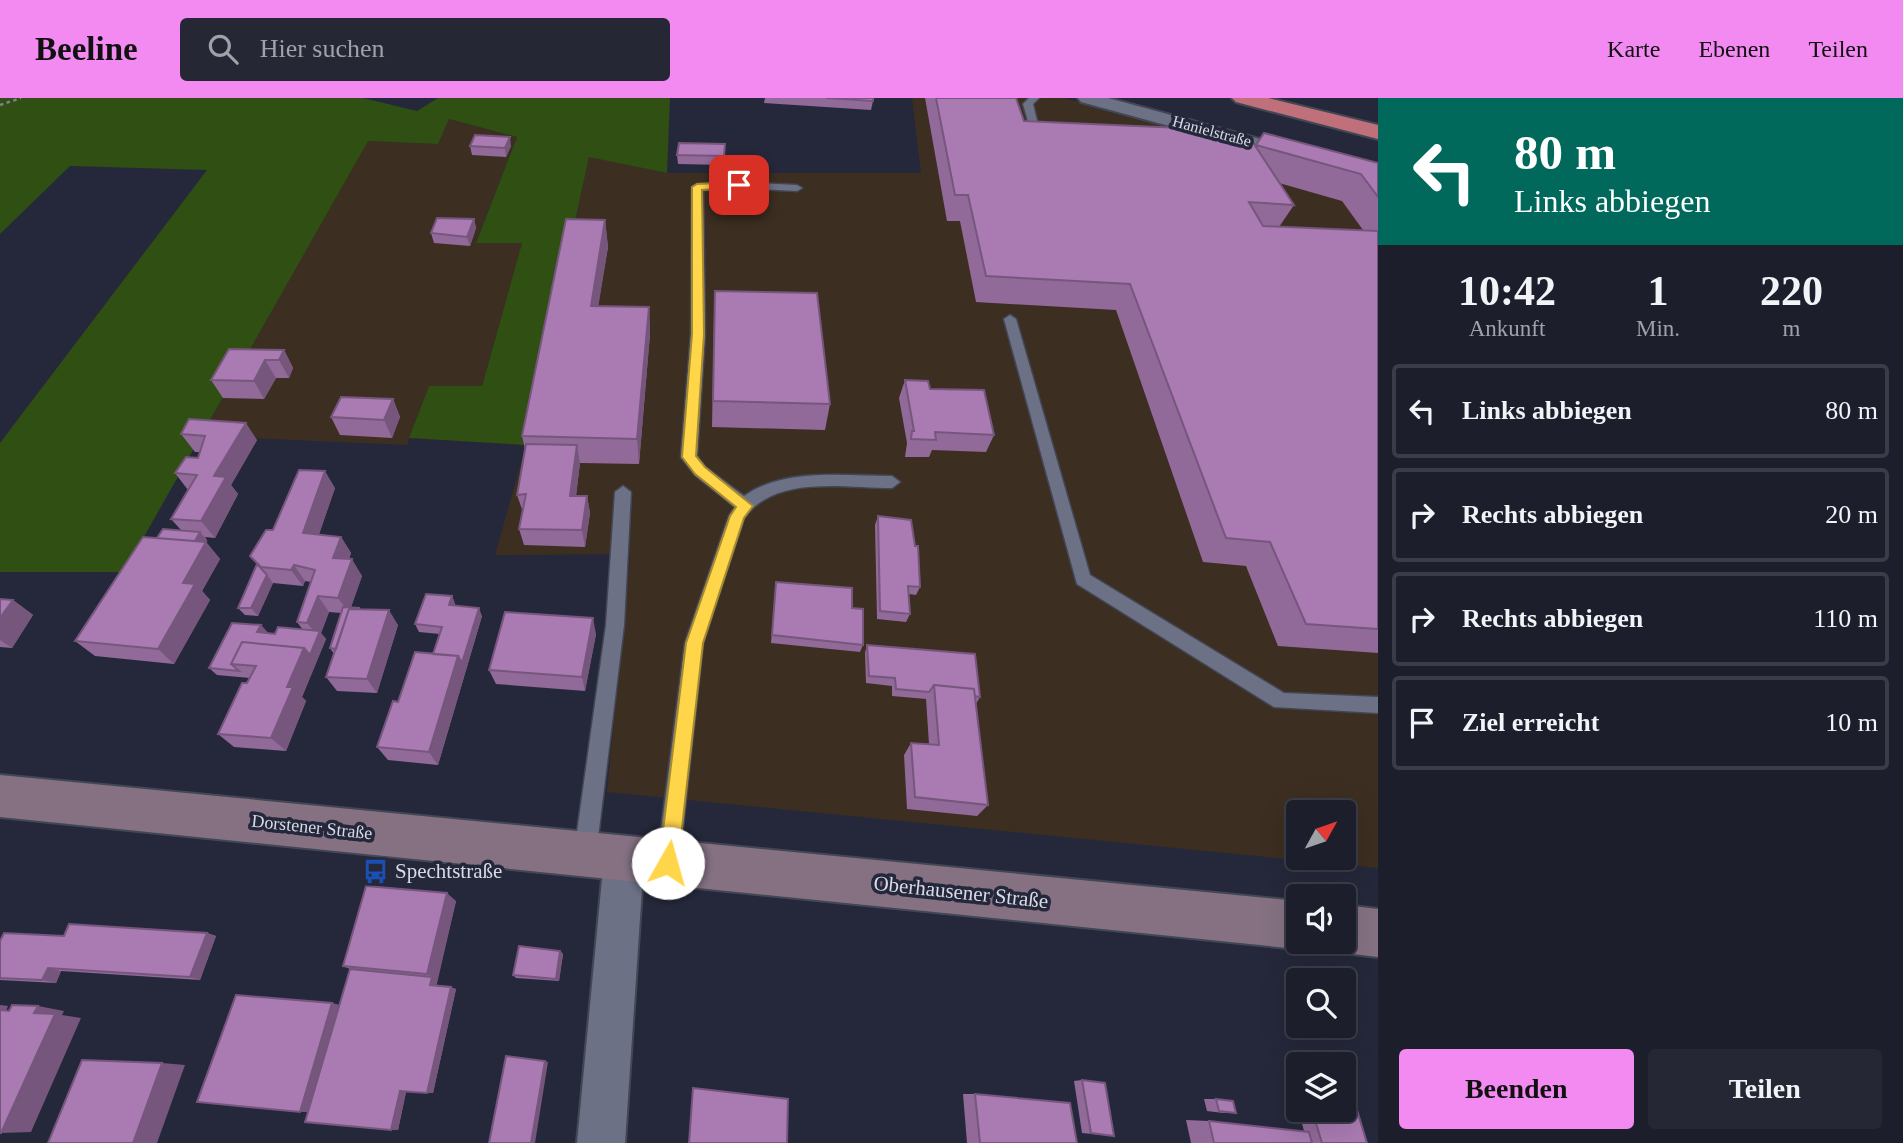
<!DOCTYPE html>
<html lang="de">
<head>
<meta charset="utf-8">
<style>
	:root { --surface:#1c1e2c; --page:#252734; --text:#f1f3f6; --muted:#a0a2a9; --line:#3a3c48; --accent:#f28af2 }
	body { margin:0; font-family:"Times New Roman",serif; background:var(--page); color:var(--text); height:100vh; display:flex; flex-direction:column; font-size:26px; white-space:nowrap }
	* { box-sizing:border-box; margin:0 }
	p { font-size:23px; color:var(--muted) }
	.icon { flex:none; width:38px; height:38px; fill:none; stroke:currentColor; stroke-width:2; stroke-linecap:round; stroke-linejoin:round }
	.map { position:relative; flex:1; overflow:hidden }
	.side { display:flex; flex-direction:column; background:var(--surface); width:525px }
	.side>* { flex:none }
	.guide { background:#00695c; color:#fff; overflow:hidden }
	.needle { width:46px; rotate:50deg }
	.buttons { position:absolute; left:1286px; top:702px; display:grid; gap:14px }
	.buttons a { display:grid; place-items:center; width:70px; height:70px; border-radius:7px; background:var(--surface); box-shadow:0 7px 28px #0002,0 0 0 2px var(--line); font-size:35px }
	.pin { position:absolute; display:grid; place-items:center; width:60px; height:60px; color:#fff; margin:-30px; border-radius:14px; box-shadow:0 4px 10px #0006 }
	.me { position:absolute; width:77px; margin:-38px; rotate:7deg; stroke-linejoin:round; filter:drop-shadow(0 0 5px #0008) }
	.turn { display:flex; align-items:center; gap:24px; height:147px; padding:0 21px; font-size:32px }
	.turn .icon { width:91px; height:91px; stroke-width:2.5 }
	.turn b { display:block; font-size:49px; line-height:60px }
	.eta { display:flex; justify-content:space-evenly; align-items:center; height:119px; text-align:center }
	.eta b { font-size:42px; font-weight:800; line-height:49px }
	.primary-button { display:flex; gap:14px; margin-top:auto; padding:14px 21px }
	.primary-button a { flex:1; height:80px; border-radius:7px; background:var(--accent); color:#111; font-size:28px; font-weight:800; line-height:80px; text-align:center }
	.primary-button a+a { background:var(--page); color:var(--text) }
	ul { padding:0; list-style:none }
	li { display:flex; align-items:center; gap:21px; height:94px; margin:0 14px 10px; padding:0 7px; border:4px solid var(--line); border-radius:7px }
	li div { flex:1 }
	li b { display:block; font-size:26px }
	li em { font-style:normal }
	header { display:flex; align-items:center; gap:42px; box-sizing:border-box; height:98px; padding:0 35px; background:var(--accent); color:#111 }
	header strong { font-size:33px }
	nav { display:flex; gap:38px; margin-inline-start:auto; font-size:24px }
	.search { width:490px; height:63px; background:var(--page); display:flex; align-items:center; gap:18px; box-sizing:border-box; padding:0 24px; border-radius:7px; color:var(--muted); font-size:26px }
	main { display:flex; flex:1; min-height:0 }
	.map>svg:first-child { display:block }
	.industrial { fill:#3c2e21; fill-rule:evenodd }
	.green { fill:#2f4f13 }
	.lines { fill:none; stroke-linecap:round; stroke-linejoin:round }
	.lane-casing { stroke:#434654; stroke-width:3 }
	.street-casing { stroke:#434654; stroke-width:4 }
	.secondary-casing { stroke:#434654; stroke-width:4 }
	.highway-casing { stroke:#434654; stroke-width:4 }
	.path { stroke:#7f8291; stroke-width:2.5; stroke-dasharray:3.5 3.5; stroke-linecap:butt }
	.lane { fill:#6c7186; fill-rule:evenodd }
	.street { fill:#6c7186; fill-rule:evenodd }
	.secondary { fill:#857182; fill-rule:evenodd }
	.highway { fill:#c0707a; fill-rule:evenodd }
	.wall { fill:#916a99; fill-rule:evenodd }
	.shaded-wall { fill:#76567d }
	.building { fill:#a97bb2; stroke:#76567d; stroke-width:2 }
	.route { fill:#ffd54a; stroke:#a68a30; stroke-width:2 }
	.labels { text-anchor:middle; dominant-baseline:central; stroke-width:7; stroke-linejoin:round; paint-order:stroke }
	.far-street-label { font-size:16px; fill:#d8dbe7; stroke:#25283a }
	.street-label { font-size:18px; fill:#d8dbe7; stroke:#25283a }
	.near-poi-label { font-size:21px; fill:#d8dbe7; stroke:#25283a; text-anchor:start }
	.near-street-label { font-size:21px; fill:#d8dbe7; stroke:#25283a }
</style>
</head>
<body>
<header>
<strong>Beeline</strong>
<div class="search"><svg class="icon" aria-label="search" viewBox="0 0 24 24"><circle cx="10" cy="10" r="6"/><path d="M15 15l6 6"/></svg>Hier suchen</div>
<nav><a>Karte</a><a>Ebenen</a><a>Teilen</a></nav>
</header>
<main>
<div class="map">
<svg width="1378" height="1045" viewBox="0 0 1378 1045">
	<rect width="100%" height="100%" fill="#25283a"/>
	<path class="industrial" d="M912,0H1064L1378,84V770L607,694L630,456L495,457L526,347L589,58L667,75H921ZM1298,714H1344V760H1298Z
		M449,21L517,39L476,144L522,145L482,288H429L407,347L201,338L367,43L437,46Z"/>
	<path class="green" d="M0,0H363L417,13L438,0H670L667,75L589,59L526,347L409,340L429,288H482L522,145H476L517,39L449,21L438,46L368,43L124,474H0V345L207,72L70,68L0,136Z"/>
	<g class="lines">
		<defs>
			<path id="lane" d="M1029,0H1039L1033,6L1041,39L1032,37L1023,6Z
				M739,84L797,87L802,90L797,93L739,90L703,92L705,236L697,358L705,369L744,398C785,369 844,378 892,378L900,384L892,390C844,390 776,376 744,420L703,545L679,764L675,771L668,775L661,771L657,764L685,545L729,418L735,409L695,377L681,359L691,236L692,89L697,86Z
				M1010,217L1016,221L1090,477L1284,595L1378,599V615L1274,609L1077,486L1004,221Z
				M623,388L631,394L624,527L596,756L592,763L585,767L578,763L574,756L606,527L615,394Z"/>
			<path id="street" d="M1078,0H1108L1378,73V85L1081,4Z
				M624,740L638,746L644,760L625,1045H577L604,760L610,746Z"/>
			<path id="secondary" d="M0,677L1298,803V844H1315L1298,851L0,719Z
				M1344,807L1378,811V859L1344,855L1327,848L1325,844H1344Z"/>
			<path id="highway" d="M1232,0H1268L1378,27V41L1236,4Z"/>
		</defs>
		<use href="#lane" class="lane-casing"/>
		<use href="#street" class="street-casing"/>
		<use href="#secondary" class="secondary-casing"/>
		<use href="#highway" class="highway-casing"/>
		<path class="path" d="M0,7L21,0"/>
		<use href="#lane" class="lane"/>
		<use href="#street" class="street"/>
		<use href="#secondary" class="secondary"/>
		<use href="#highway" class="highway"/>
	</g>
	<path class="wall" d="M765,0H873V3L871,12L764,5Z
		M925,0H1016L1024,23L1212,41L1255,48L1264,35L1378,65V555L1278,548L1246,468L1203,464L1116,212L976,204L960,123H947ZM1279,85L1342,103L1363,132L1279,129L1294,107Z
		M725,46L724,67L678,66L677,57Z
		M470,48H511L506,59L472,57Z
		M474,121L476,130L470,148L434,145L431,135Z
		M605,122L608,149L598,208L649,209L650,236L639,366L580,365L576,398H587L590,415L585,449L524,447L519,431L523,414L517,397L525,351L522,338Z
		M714,219L830,306L825,332L712,329Z
		M284,252L293,270L289,280H276L264,301L223,300L211,282Z
		M905,282L930,291L994,337L986,354L932,352L929,359H905L907,345L899,300Z
		M393,301L400,319L392,340L340,337L331,319Z
		M181,336L257,342L231,387L238,396L215,440L205,439L207,442L206,444L220,461L202,493L210,502L174,566L95,558L75,543L157,440L181,432L171,421L188,392L175,375L198,360L200,354H195Z
		M335,390L319,436L341,439L351,455L349,461L362,478L351,509L359,510L398,527L377,595L337,593L326,579L334,556L330,550L342,515L329,514L321,535L326,541L302,599L306,603L286,653L234,649L218,636L250,580L217,577L209,570L261,527L268,535L275,536L303,532L297,524L311,484L305,483L303,488L273,485L258,518L245,517L238,510L257,466L250,458L273,432Z
		M878,418L920,489L916,497L909,496L910,516L906,524L877,521L875,427Z
		M776,484L852,510L863,547L860,554L771,545Z
		M452,498L455,506V508L482,518L438,667L388,662L377,649L398,604L433,556L440,536L419,534L415,526Z
		M0,501L13,502L33,517L12,550L0,549Z
		M596,536L585,593L496,586L489,572Z
		M867,547L980,599L976,606L988,707L977,718L907,711L904,657L911,645L929,646L926,601L892,598V588L866,585L865,555Z
		M456,803L436,887L456,891L433,995L406,994L398,1032L308,1014H300L332,905L339,907L350,871L343,868Z
		M207,835L216,838L200,882L61,873L56,885L0,882V843L64,838Z
		M560,853L563,856L559,883L516,880L513,877Z
		M1082,982L1114,1038L1082,1035L1074,983Z
		M963,996H975L1077,1045H967Z
		M1204,1001H1216L1236,1015H1223L1207,1013Z
		M1297,1007H1298V1012H1344L1367,1045H1191L1186,1022L1209,1023L1304,1033Z"/>
	<path class="shaded-wall" d="M510,39L511,48L506,59L505,50Z
		M474,121L476,130L470,148L467,139Z
		M605,122L608,149L594,235L591,208Z
		M649,209L650,236L639,366L637,341Z
		M284,252L293,270L289,280L279,262Z
		M265,262L276,280L264,301L254,283Z
		M393,301L400,319L392,340L384,322Z
		M246,325L257,342L231,387L238,396L215,440L201,423L214,378Z
		M577,347L580,365L574,415L570,398Z
		M325,373L335,390L314,451L303,435Z
		M587,398L590,415L585,449L582,432Z
		M200,434L207,442L206,444L220,461L202,493L210,502L174,566L158,551L183,485L191,450Z
		M341,439L351,455L343,477L333,460Z
		M352,461L362,478L349,515L338,500Z
		M294,467L305,483L303,488L291,472Z
		M267,477L273,485L258,518L251,510Z
		M318,498L329,514L321,535L326,541L302,599L306,603L286,653L271,640L287,589L304,550L318,538L307,525Z
		M452,498L455,506L452,515L449,507Z
		M13,502L33,517L12,550L0,542V520Z
		M479,510L482,518L438,667L429,654L458,558Z
		M389,512L398,527L377,595L367,581Z
		M593,520L596,536L585,593L582,579Z
		M261,527L268,535L257,534Z
		M447,795L456,803L436,890L430,887L432,879L427,876Z
		M207,835L216,838L200,882L190,879Z
		M560,853L563,856L559,883L556,881Z
		M48,870L61,873L56,885L42,882Z
		M451,889L456,891L433,995H427Z
		M332,905L346,910L317,1014H300Z
		M0,907L8,908L5,915L0,914Z
		M38,908L64,913L62,917L81,920L31,1034L1,1035L34,915Z
		M545,963L548,964L535,1045H531Z
		M162,965L185,967L157,1045H133Z
		M400,993L406,994L398,1032H391Z"/>
	<path class="building" d="M826,0H873V3Z
		M936,0H1016L1024,23L1204,31L1212,41L1252,43L1294,107L1249,104L1263,128L1378,133V531L1306,526L1270,444L1226,440L1130,186L986,178L968,97H955Z
		M1264,35L1378,65V99L1361,76L1256,47Z
		M475,37L510,39L505,50L470,48Z
		M679,45L725,46L724,58L677,57Z
		M437,120L474,121L467,139L431,135Z
		M566,121L605,122L591,208L649,209L637,341L522,338Z
		M715,193L817,195L830,306L713,303Z
		M229,251L284,252L279,262H265L254,283L211,282Z
		M905,282L928,283L930,291L984,292L994,337L935,334L936,342L911,341L912,333H914Z
		M341,299L393,301L384,322L331,319Z
		M189,321L246,325L214,378L226,379L201,423L171,421L197,377L175,375L186,359L198,360L205,338L181,336Z
		M526,346L577,347L570,398H587L582,432L519,431L526,396L517,397Z
		M299,372L325,373L303,435L341,439L333,460L352,461L338,500L318,498L307,525L297,524L315,472L294,467L291,472L261,469L250,458L266,432H273Z
		M878,418L911,422L915,448H918L920,489L908,488L910,516L880,513Z
		M163,431L200,434L195,443L157,440Z
		M143,439L206,444L183,485L195,486L158,551L75,543Z
		M257,466L267,477L251,510H238Z
		M776,484L852,490V510L863,511V547L772,537Z
		M426,496L452,498L449,507L479,510L462,565L458,558L433,556L442,529L415,526Z
		M0,501L13,502L0,520Z
		M343,509L359,510V511H349L336,551L330,550Z
		M349,511L389,512L367,581L326,579Z
		M505,514L593,520L582,579L489,572Z
		M232,525L261,527L257,534L275,536L278,529L320,533L310,557L304,550L242,544L231,566L239,573L209,570Z
		M242,544L304,550L287,589H293L271,640L218,636L242,585H247L256,568L231,566Z
		M867,547L975,556L980,599L975,598L974,591L934,587L929,594L896,591L895,580L869,578Z
		M415,554L458,558L429,654L377,649L393,603L398,604Z
		M934,587L974,591L988,707L915,699L911,645L939,647Z
		M366,788L447,795L427,876L343,868Z
		M69,826L207,835L190,879L48,870L42,882L0,880V843L4,835L64,838Z
		M519,848L560,853L556,881L513,877Z
		M350,871L432,879L430,887L451,889L427,995L400,993L391,1032L305,1024Z
		M236,897L332,905L300,1014L197,1004Z
		M12,907L38,908L34,915L55,916L1,1035H0V912L9,913Z
		M506,958L545,963L531,1045H489Z
		M82,962L162,965L133,1045H48Z
		M1082,982L1105,985L1114,1038L1091,1035Z
		M693,990L788,1001L787,1045H689Z
		M975,996L1070,1005L1077,1045H980Z
		M1216,1001L1233,1003L1236,1015L1219,1013Z
		M1344,1010L1357,1012L1367,1045H1322L1312,1012H1344Z
		M1209,1023L1309,1034L1312,1045H1214Z"/>
	<path class="route" d="M739,84L743,85V89L702,92L704,236L696,358L705,369L753,408L744,420L703,545L678,765L675,771L668,774L662,771L659,765L686,545L730,418L736,409L695,376L682,359L692,236V89L697,86Z"/>
	<defs>
		<symbol id="bus-bare" viewBox="-9 -9 18 18"><path d="M-5-6H5V4H4V6H2V4H-2V6H-4V4H-5ZM-3.5-4V0h7V-4ZM-3.5 1.2v1.5H-2V1.2ZM2 1.2v1.5H3.5V1.2Z" fill="#1a4fb4" stroke="#25283a" stroke-width="2.5" paint-order="stroke"/></symbol>
	</defs>
	<g fill-rule="evenodd">
		<use href="#bus-bare" x="358" y="756" width="35" height="35"/>
	</g>
	<g class="labels">
		<g class="far-street-label">
			<text transform="translate(1212 33) rotate(15)">Hanielstraße</text>
		</g>
		<g class="street-label">
			<text transform="translate(312 729) rotate(6)">Dorstener Straße</text>
		</g>
		<g class="near-poi-label">
			<text x="395" y="773">Spechtstraße</text>
		</g>
		<g class="near-street-label">
			<text transform="translate(961 794) rotate(6)">Oberhausener Straße</text>
		</g>
	</g>
</svg>
<div class="buttons">
<a><svg class="needle" viewBox="-14 -14 28 28"><path d="M0-13l5 13h-10z" fill="#e53935"/><path d="M0 13l5-13h-10z" fill="#a0a2a9"/></svg></a>
<a><svg class="icon" aria-label="sound" viewBox="0 0 24 24"><path d="M4 9h4l5-4v14l-5-4H4zM17 9q2 3 0 6"/></svg></a>
<a><svg class="icon" aria-label="search" viewBox="0 0 24 24"><circle cx="10" cy="10" r="6"/><path d="M15 15l6 6"/></svg></a>
<a><svg class="icon" aria-label="layers" viewBox="0 0 24 24"><path d="M12 4l9 5-9 5-9-5zM3 14l9 5 9-5"/></svg></a>
</div>
<div class="pin" style="left:739px;top:87px;background:#d93025"><svg class="icon" aria-label="arrive" viewBox="0 0 24 24"><path d="M6 21V4h12l-3 4 3 4H6"/></svg></div>
<svg class="me" style="left:668px;top:765px" viewBox="-20 -20 40 40"><circle r="19" fill="#fff"/><path d="M0-13L10 11 0 6-10 11z" fill="#ffd54a"/></svg>
</div>
<section class="side">
<div class="guide">
<div class="turn"><svg class="icon" aria-label="left" viewBox="0 0 24 24"><path d="M17 20v-9H6M10 6l-5 5 5 5"/></svg><div><b>80 m</b>Links abbiegen</div></div>
</div>
<div class="eta">
<div><b>10:42</b><p>Ankunft</p></div>
<div><b>1</b><p>Min.</p></div>
<div><b>220</b><p>m</p></div>
</div>
<ul>
<li><svg class="icon" aria-label="left" viewBox="0 0 24 24"><path d="M17 20v-9H6M10 6l-5 5 5 5"/></svg><div><b>Links abbiegen</b></div><em>80 m</em></li>
<li><svg class="icon" aria-label="right" viewBox="0 0 24 24"><path d="M7 20v-9h11M14 6l5 5-5 5"/></svg><div><b>Rechts abbiegen</b></div><em>20 m</em></li>
<li><svg class="icon" aria-label="right" viewBox="0 0 24 24"><path d="M7 20v-9h11M14 6l5 5-5 5"/></svg><div><b>Rechts abbiegen</b></div><em>110 m</em></li>
<li><svg class="icon" aria-label="arrive" viewBox="0 0 24 24"><path d="M6 21V4h12l-3 4 3 4H6"/></svg><div><b>Ziel erreicht</b></div><em>10 m</em></li>
</ul>
<div class="primary-button"><a>Beenden</a><a>Teilen</a></div>
</section>
</main>
</body>
</html>
